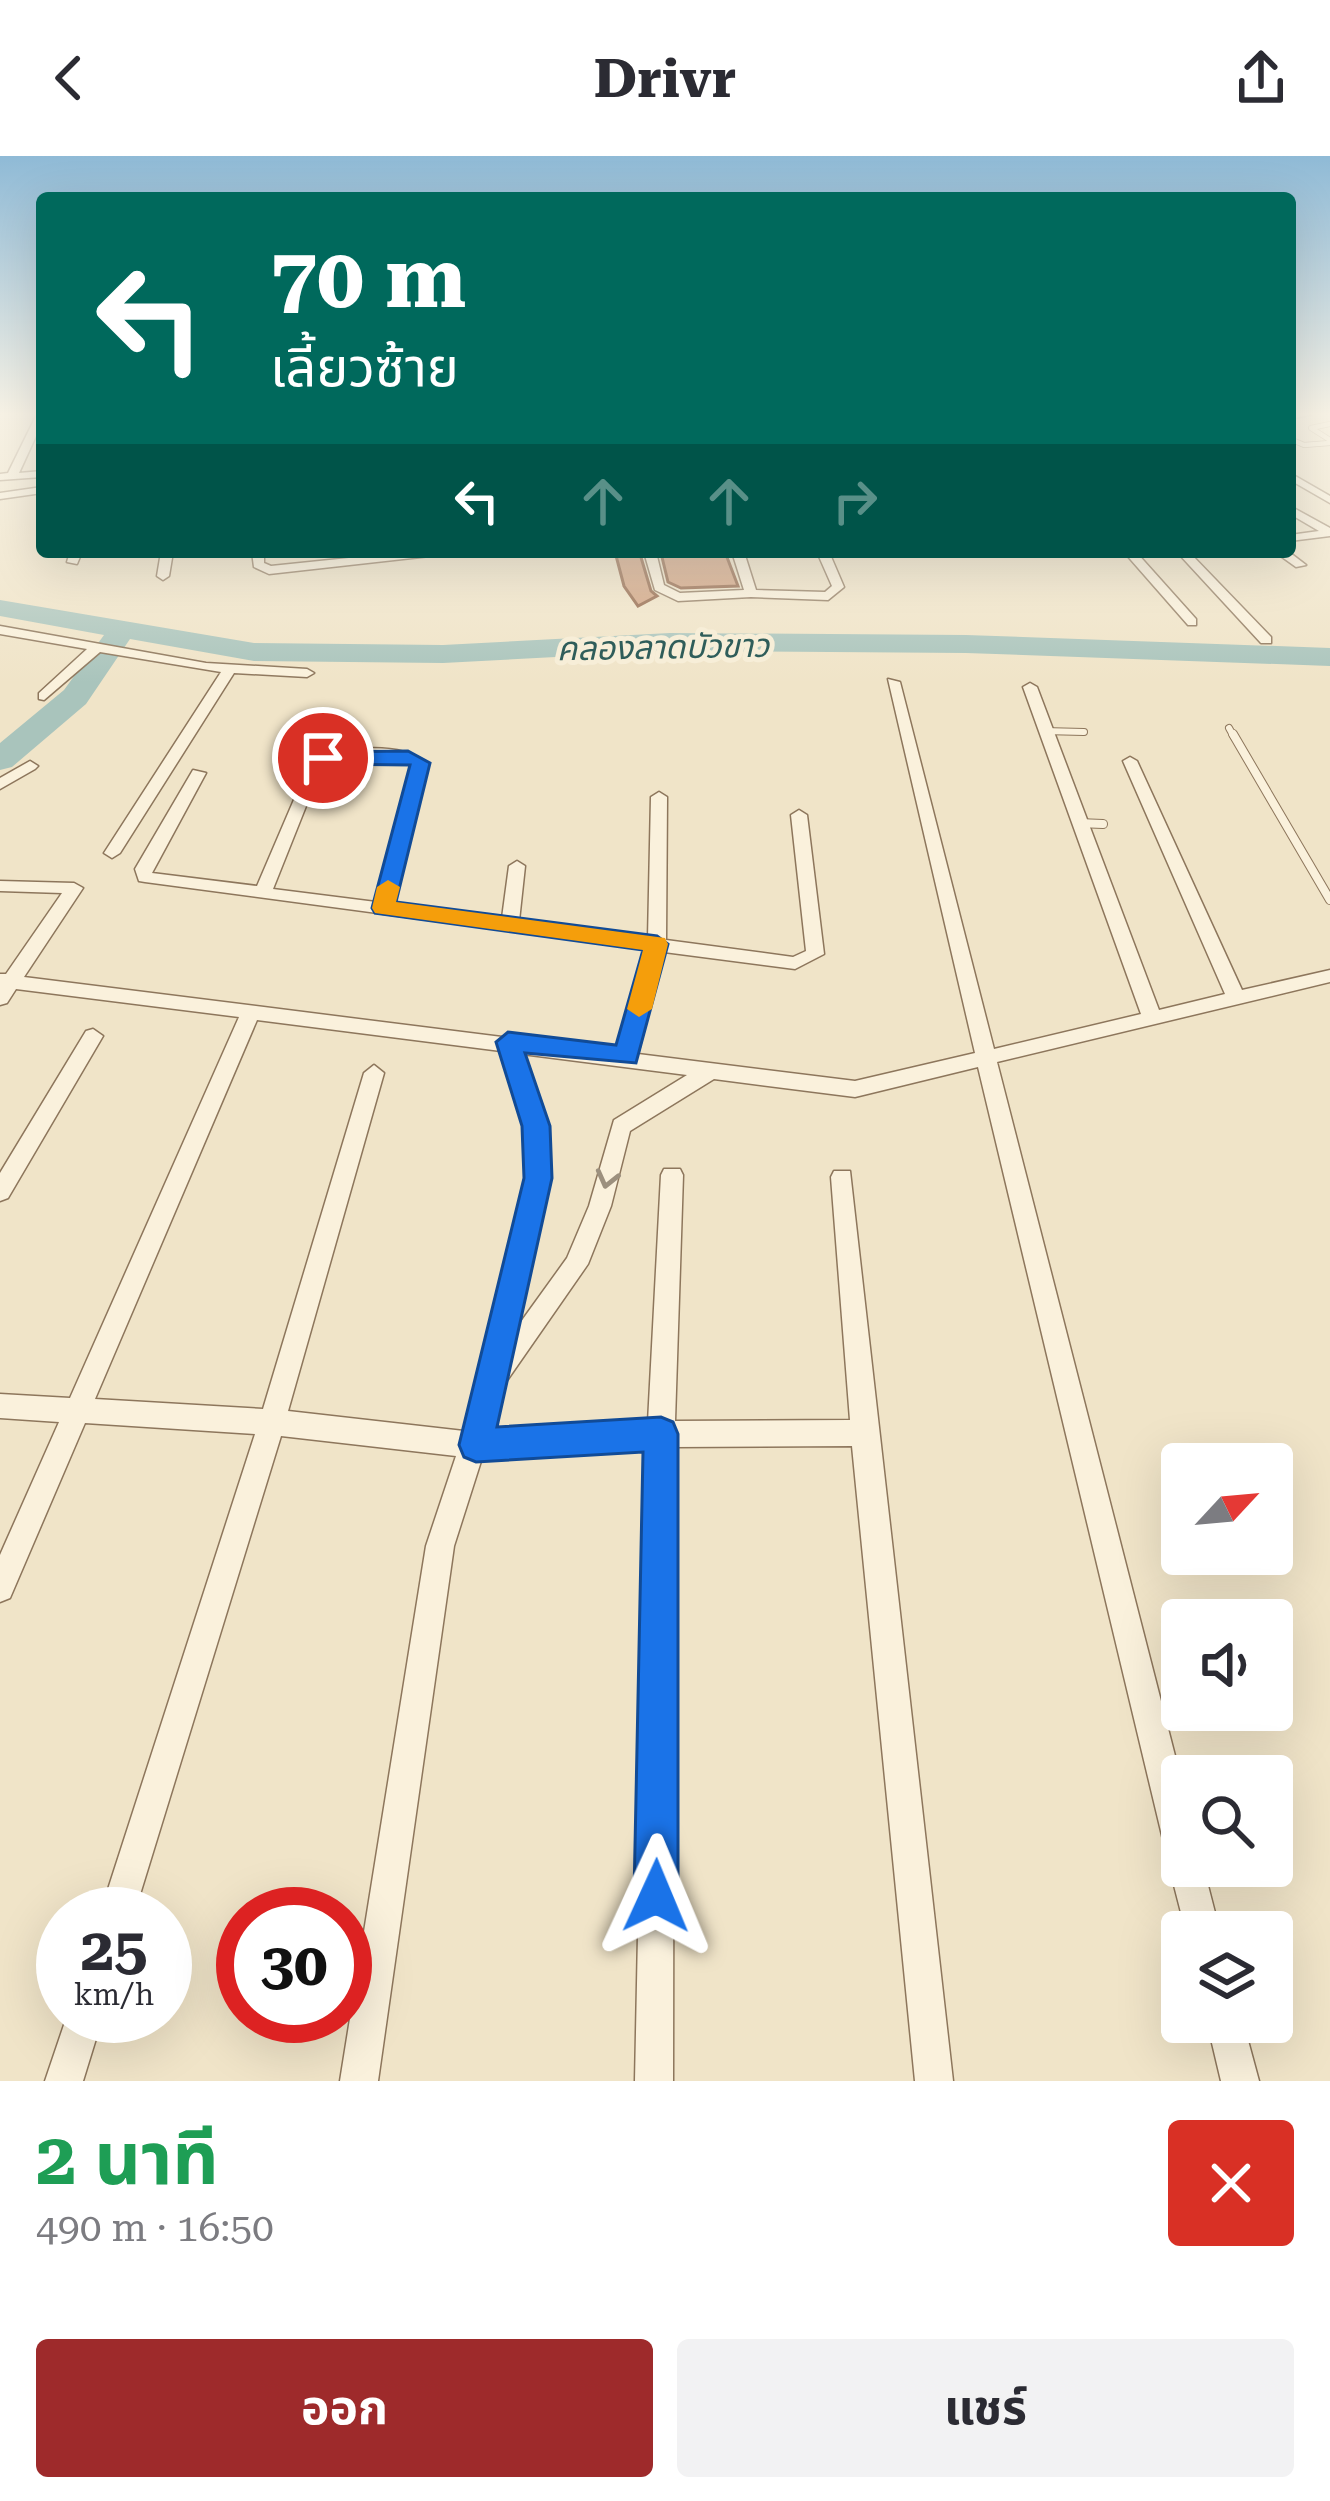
<!DOCTYPE html>
<html lang="th">
<head>
<meta charset="utf-8">
<style>
	:root { --surface:#fff; --page:#f2f2f3; --text:#2b2b33; --muted:#7c7c81; --accent:#9e2a2b }
	body { margin:0; font-family:"Roboto Serif","Noto Sans Thai",serif; background:var(--page); color:var(--text); height:100vh; display:flex; flex-direction:column; font-size:45px; white-space:nowrap }
	* { box-sizing:border-box; margin:0 }
	p { font-size:39px; color:var(--muted) }
	.icon { flex:none; width:66px; height:66px; fill:none; stroke:currentColor; stroke-width:2; stroke-linecap:round; stroke-linejoin:round }
	.map { position:relative; height:1925px; overflow:hidden }
	.side { display:flex; flex-direction:column; background:var(--surface); flex:1 }
	.side>* { flex:none }
	.hud { position:absolute; left:36px; top:36px; width:1260px; height:366px; border-radius:12px; box-shadow:0 12px 48px #0002; background:#00695c; color:#fff; overflow:hidden }
	.needle { width:78px; rotate:64deg }
	.fabs { position:absolute; left:1161px; top:1287px; display:grid; gap:24px }
	.fabs a { display:grid; place-items:center; width:132px; height:132px; border-radius:12px; background:var(--surface); box-shadow:0 12px 48px #0002; font-size:60px }
	.speed { position:absolute; left:36px; top:1731px; display:flex; gap:24px; font-size:60px; font-weight:700; text-align:center }
	.speed>* { display:grid; place-content:center; width:156px; height:156px; border-radius:50%; background:var(--surface); box-shadow:0 12px 48px #0002; line-height:1 }
	.speed small { font-size:30px; font-weight:400 }
	.speed .limit { border:18px solid #d22; background:#fff; color:#111 }
	.pin { position:absolute; display:grid; place-items:center; width:102px; height:102px; color:#fff; margin:-51px; border:6px solid #fff; border-radius:50%; box-shadow:0 3px 12px #0007 }
	.me { position:absolute; width:132px; margin:-66px; rotate:1deg; stroke-linejoin:round; filter:drop-shadow(0 0 9px #0008) }
	.turn { display:flex; align-items:center; gap:42px; height:252px; padding:0 36px; font-size:54px }
	.turn .icon { width:156px; height:156px; stroke-width:2.5 }
	.turn b { display:block; font-size:84px; line-height:102px }
	.lanes { display:flex; align-items:center; height:114px; padding:0 36px; background:#0003; justify-content:center; gap:60px; direction:ltr }
	.lanes .off { opacity:.35 }
	.round { display:grid; place-items:center; flex:none; width:126px; height:126px; border-radius:12px; background:var(--page) }
	.head { display:flex; align-items:center; justify-content:space-between; height:204px; padding:0 36px }
	h1 { font-size:72px; font-weight:700; line-height:90px; color:#1e9e55 }
	.cta { display:flex; gap:24px; margin-top:auto; padding:24px 36px }
	.cta a { flex:1; height:138px; border-radius:12px; background:var(--accent); color:#fff; font-size:48px; font-weight:700; line-height:138px; text-align:center }
	.cta a+a { background:var(--page); color:var(--text) }
	header { display:flex; justify-content:space-between; align-items:center; height:156px; padding:0 36px; background:var(--surface); font-size:54px; font-weight:700 }
	.map>svg:first-child { display:block }
	.lines { fill:none; stroke-linecap:round; stroke-linejoin:round }
	.river { fill:#a9c4bc; fill-rule:evenodd }
	.building { fill:#cf9f7d; stroke:#8d5f41; stroke-width:3 }
	.lane-far2-casing { stroke:#8d765c; stroke-width:6 }
	.lane-far1-casing { stroke:#8d765c; stroke-width:8 }
	.lane-casing { stroke:#8d765c; stroke-width:10 }
	.street-casing { stroke:#8d765c; stroke-width:3 }
	.lane-far2 { stroke:#faf1dc; stroke-width:4.5 }
	.lane-far1 { stroke:#faf1dc; stroke-width:6 }
	.lane { stroke:#faf1dc; stroke-width:8 }
	.street { fill:#faf1dc; fill-rule:evenodd }
	.oneway { stroke:#9c907e }
	.route { fill:#1a73e8; stroke:#114b97; stroke-width:3 }
	.slow { fill:#f59e0b }
	.labels { text-anchor:middle; dominant-baseline:central; stroke-width:10; stroke-linejoin:round; paint-order:stroke }
	.far-water-label { font-size:33px; font-style:italic; fill:#2f5d5a; stroke:#f7eed8 }
</style>
</head>
<body>
<header><svg class="icon" aria-label="back" viewBox="0 0 24 24"><path d="M15 5l-7 7 7 7"/></svg>Drivr<svg class="icon" aria-label="share" viewBox="0 0 24 24"><path d="M12 15V3M7 8l5-5 5 5M5 13v7h14v-7"/></svg></header>
<div class="map">
<svg width="1330" height="1925" viewBox="0 0 1330 1925">
	<rect width="100%" height="100%" fill="#f0e4c8"/>
	<g class="lines">
		<path class="river" d="M0,444L254,487L443,489L670,477L966,479L1330,492V510L966,497L670,495L443,507L254,505L130,483L86,548L12,611L0,614V587L64,534L104,479L0,460Z"/>
	</g>
	<path class="building" d="M615,396L640,398L651,435L657,440L638,450L624,430Z
		M725,396L738,430L681,432L668,426L661,397Z"/>
	<g class="lines">
		<defs>
			<path id="lane-far2" d="M1330,268L1311,272L1330,284
				M1290,283L1304,289L1330,287"/>
			<path id="lane-far1" d="M1229,572L1234,581
				M1043,575L1084,576"/>
			<path id="lane" d="M1233,578L1330,744
				M1078,667L1103,668"/>
			<path id="street" d="M37,258H42V267L19,317L42,315V321L0,324V318L8,317Z
				M1290,258H1313L1290,263Z
				M1290,317L1330,340V347L1290,324Z
				M42,331V337L0,343V337Z
				M1290,350L1330,372V380L1290,385V379L1319,375L1290,358Z
				M70,396H82L77,408L67,406Z
				M161,396H173L169,420L163,424L157,420Z
				M252,396H264V407L271,410L407,396H445L439,399L269,418L254,411Z
				M644,396H656L664,429L680,437L744,434L732,396H744L756,434L825,436L832,430L817,396H829L844,431L828,444L751,441L678,445L655,434Z
				M1124,396H1136L1196,463V469H1188Z
				M1177,396H1189L1271,481V487H1261Z
				M1275,396H1289L1306,409L1296,411Z
				M0,470L206,507L307,513L314,517L307,521L234,517L120,697L112,702L104,697L221,516L100,496L44,544L39,543V537L87,493L0,478Z
				M888,523L900,526L994,893L1141,858L1023,531L1030,527L1037,531L1159,854L1225,838L1123,605L1130,601L1137,605L1242,834L1330,814V826L997,906L1182,1627V1710H1203L1220,1776H1186L1169,1710L1171,1704L1165,1692L978,911L855,941L714,923L630,975L611,1050L588,1108L506,1226L490,1275L648,1266L661,1019L664,1013H680L683,1019L675,1265L850,1264L831,1021L834,1015H850L953,1925H915L852,1290L674,1291L673,1925H635L648,1292L482,1302L454,1390L378,1925H340L426,1390L456,1300L281,1280L134,1758H100L255,1278L85,1267L10,1442L0,1446V1399L59,1266L0,1262V1238L70,1242L239,861L16,833L7,847L0,849V818H6L62,737L0,735V725L74,727L83,732L24,821L502,881L508,879L618,895L646,793L145,726L139,725L135,713L193,614L206,617L152,717L257,730L311,604C343,591 399,585 427,607L393,748L502,762L509,710L517,705L525,710L519,765L648,782L651,641L659,636L667,641L666,784L793,801L806,795L791,659L799,654L807,659L824,798L795,813L664,796L638,898L855,925L975,897ZM353,603H385L412,609L376,746L273,733L322,610ZM257,864L501,895L525,970L527,1022L480,1226L464,1275L288,1255L384,917L374,909L364,917L263,1253L95,1243ZM522,898L687,919L614,964L589,1050L567,1102L518,1170L549,1022L547,970Z
				M30,605L38,610L35,613L0,633V622Z
				M93,873L103,880L8,1042L0,1045V1017L86,875Z
				M67,1860H103L83,1925H45Z
				M1207,1866H1243L1259,1925H1221Z"/>
		</defs>
		<use href="#lane-far2" class="lane-far2-casing"/>
		<use href="#lane-far1" class="lane-far1-casing"/>
		<use href="#lane" class="lane-casing"/>
		<use href="#street" class="street-casing"/>
		<use href="#lane-far2" class="lane-far2"/>
		<use href="#lane-far1" class="lane-far1"/>
		<use href="#lane" class="lane"/>
		<use href="#street" class="street"/>
	</g>
	<defs><path id="oneway-chevron" d="M-2-3.5L2.5 0L-2 3.5" fill="none" stroke-width="1.6" stroke-linecap="round" stroke-linejoin="round" transform="scale(3)"/></defs>
	<use class="oneway" href="#oneway-chevron" transform="translate(607 1023) rotate(104)"/>
	<linearGradient id="sky" x2="0" y2="1"><stop stop-color="#8fbad6"/><stop offset="0.49" stop-color="#f8f3e6"/><stop offset="1" stop-color="#f8f3e6" stop-opacity="0"/></linearGradient>
	<rect width="1330" height="527" fill="url(#sky)"/>
	<path class="route" d="M408,595L430,607L396,746L657,780L668,788L636,907L525,897L550,970L552,1022L497,1271L661,1261L673,1266L678,1278V1740L672,1756L656,1762L640,1756L634,1740L643,1296L476,1306L464,1301L459,1289L524,1022L522,970L496,886L508,876L616,889L643,794L375,757L372,752L410,609L323,608L313,602L323,596Z"/>
	<path class="slow" d="M388,724L400,731L396,746L665,782L668,788L652,853L639,861L627,853L643,794L375,757L372,752L377,731Z"/>
	<g class="labels">
		<g class="far-water-label">
			<text transform="translate(663 491) rotate(-1)">คลองลาดบัวขาว</text>
		</g>
	</g>
</svg>
<div class="fabs">
<a><svg class="needle" viewBox="-14 -14 28 28"><path d="M0-13l5 13h-10z" fill="#e53935"/><path d="M0 13l5-13h-10z" fill="#7c7c81"/></svg></a>
<a><svg class="icon" aria-label="sound" viewBox="0 0 24 24"><path d="M4 9h4l5-4v14l-5-4H4zM17 9q2 3 0 6"/></svg></a>
<a><svg class="icon" aria-label="search" viewBox="0 0 24 24"><circle cx="10" cy="10" r="6"/><path d="M15 15l6 6"/></svg></a>
<a><svg class="icon" aria-label="layers" viewBox="0 0 24 24"><path d="M12 4l9 5-9 5-9-5zM3 14l9 5 9-5"/></svg></a>
</div>
<div class="speed"><div>25<small>km/h</small></div><div class="limit">30</div></div>
<div class="pin" style="left:323px;top:602px;background:#d93025"><svg class="icon" aria-label="arrive" viewBox="0 0 24 24"><path d="M6 21V4h12l-3 4 3 4H6"/></svg></div>
<svg class="me" style="left:656px;top:1740px" viewBox="-20 -20 40 40"><path d="M0-17L14 15 0 8-14 15z" fill="#1a73e8" stroke="#fff" stroke-width="4"/></svg>
<div class="hud">
<div class="turn"><svg class="icon" aria-label="left" viewBox="0 0 24 24"><path d="M17 20v-9H6M10 6l-5 5 5 5"/></svg><div><b>70 m</b>เลี้ยวซ้าย</div></div>
<div class="lanes"><svg class="icon" aria-label="left" viewBox="0 0 24 24"><path d="M17 20v-9H6M10 6l-5 5 5 5"/></svg><svg class="icon off" aria-label="ahead" viewBox="0 0 24 24"><path d="M12 20V5M6 11l6-6 6 6"/></svg><svg class="icon off" aria-label="ahead" viewBox="0 0 24 24"><path d="M12 20V5M6 11l6-6 6 6"/></svg><svg class="icon off" aria-label="right" viewBox="0 0 24 24"><path d="M7 20v-9h11M14 6l5 5-5 5"/></svg></div>
</div>
</div>
<section class="side">
<div class="head"><div><h1>2 นาที</h1><p>490 m · 16:50</p></div><a class="round" style="background:#d93025;color:#fff"><svg class="icon" aria-label="close" viewBox="0 0 24 24"><path d="M6 6l12 12M18 6L6 18"/></svg></a></div>
<div class="cta"><a>ออก</a><a>แชร์</a></div>
</section>
</body>
</html>
